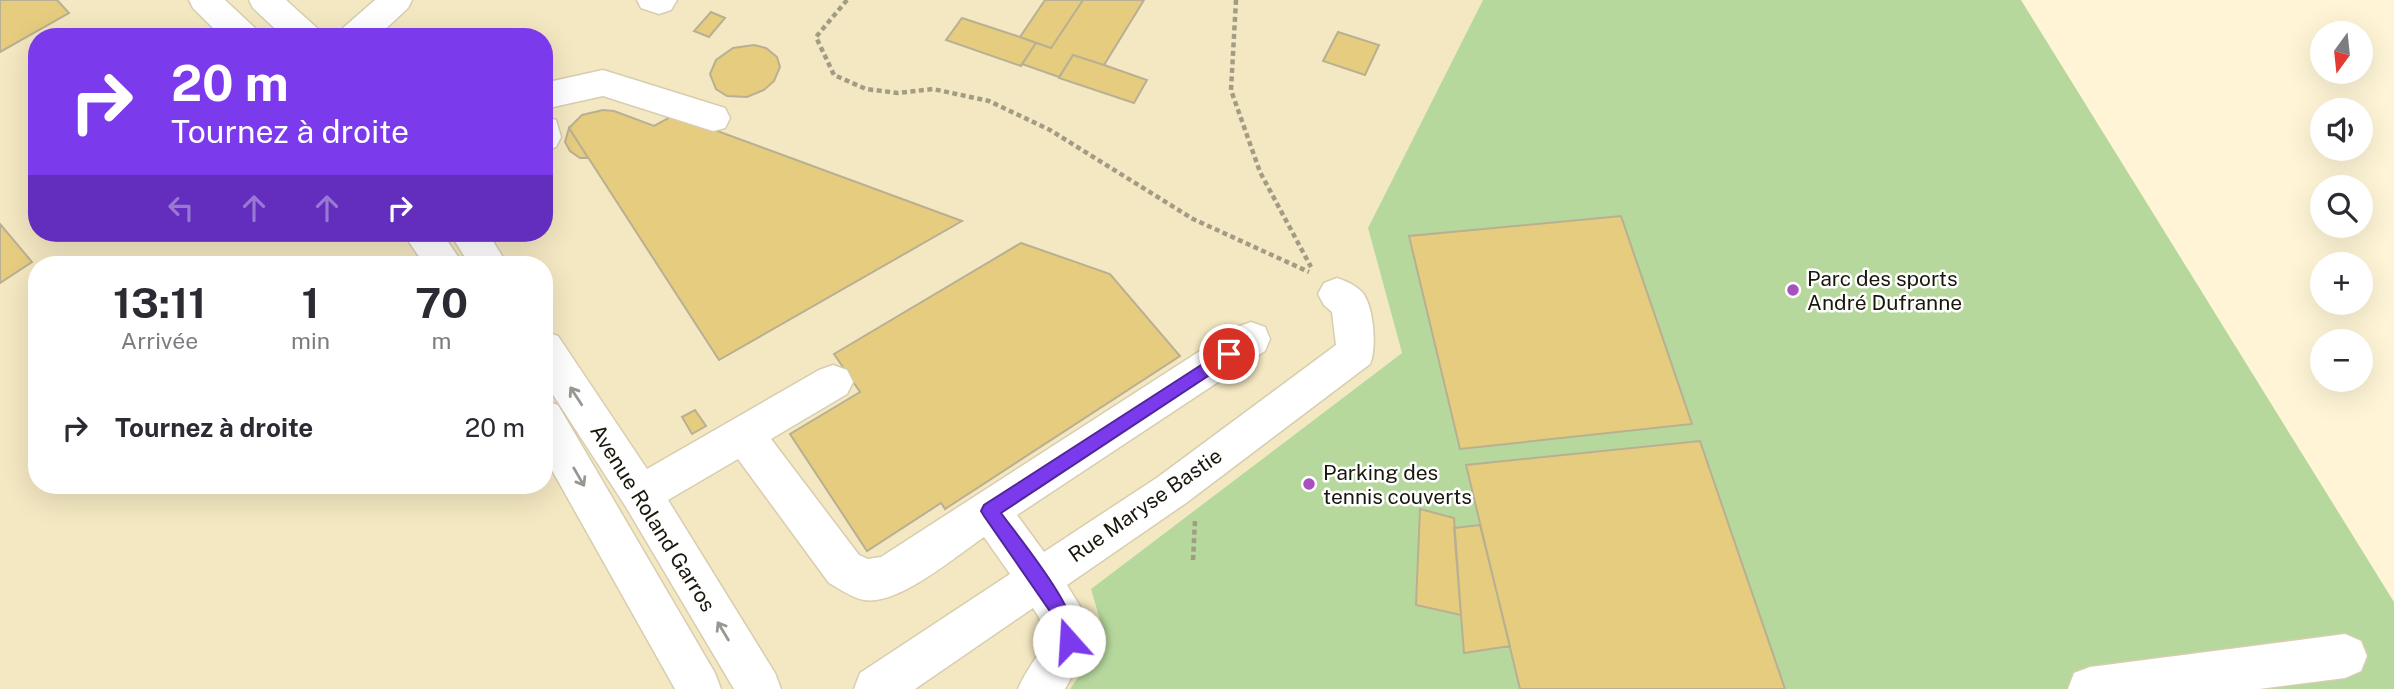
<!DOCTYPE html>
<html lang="fr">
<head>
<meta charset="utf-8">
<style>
	:root { --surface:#fff; --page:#f2f2f3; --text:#2b2b33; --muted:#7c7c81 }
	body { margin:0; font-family:"Public Sans",sans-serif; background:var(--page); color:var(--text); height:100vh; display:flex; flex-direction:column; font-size:26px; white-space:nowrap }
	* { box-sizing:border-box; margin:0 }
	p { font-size:23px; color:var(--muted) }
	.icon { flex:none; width:38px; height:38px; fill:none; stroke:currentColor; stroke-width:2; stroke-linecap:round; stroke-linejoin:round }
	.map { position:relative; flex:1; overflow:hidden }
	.panel { position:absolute; left:28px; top:256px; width:525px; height:238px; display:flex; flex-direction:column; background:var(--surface); border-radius:28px; box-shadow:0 7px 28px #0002 }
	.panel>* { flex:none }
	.top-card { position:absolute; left:28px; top:28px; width:525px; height:214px; border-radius:28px; box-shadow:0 7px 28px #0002; background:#7c3aed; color:#fff; overflow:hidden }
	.needle { width:46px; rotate:195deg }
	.fabs { position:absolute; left:2310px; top:21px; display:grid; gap:14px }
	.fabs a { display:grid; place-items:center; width:63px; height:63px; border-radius:50%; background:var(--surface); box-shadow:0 7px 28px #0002; font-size:35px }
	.pin { position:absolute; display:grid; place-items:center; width:60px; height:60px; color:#fff; margin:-30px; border:4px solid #fff; border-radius:50%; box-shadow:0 2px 7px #0007 }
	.me { position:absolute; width:77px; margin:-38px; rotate:341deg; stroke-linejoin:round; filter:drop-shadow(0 0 5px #0008) }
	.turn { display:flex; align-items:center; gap:24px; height:147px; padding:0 28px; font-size:32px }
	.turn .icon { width:91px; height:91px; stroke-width:2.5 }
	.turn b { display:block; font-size:49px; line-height:60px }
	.lanes { display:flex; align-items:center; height:66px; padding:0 28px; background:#0003; justify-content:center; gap:35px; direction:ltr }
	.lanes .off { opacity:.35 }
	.eta { display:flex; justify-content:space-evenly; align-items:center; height:119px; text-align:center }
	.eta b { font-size:42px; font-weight:700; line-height:49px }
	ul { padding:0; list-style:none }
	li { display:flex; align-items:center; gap:21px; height:105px; padding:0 28px }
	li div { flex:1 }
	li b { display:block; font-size:26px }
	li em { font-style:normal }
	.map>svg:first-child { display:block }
	.built { fill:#f4e8c2; fill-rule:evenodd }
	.green { fill:#b6d89d }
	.building { fill:#e6cc7e; stroke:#b9b093; stroke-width:2 }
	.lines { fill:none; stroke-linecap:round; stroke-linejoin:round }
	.minor-casing { stroke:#d7cdaf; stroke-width:3 }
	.path { stroke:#a39c85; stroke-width:4.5; stroke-dasharray:5 3.5; stroke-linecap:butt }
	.minor { fill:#fff; fill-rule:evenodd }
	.oneway { stroke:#989792 }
	.route { fill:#7c3aed; stroke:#51269a; stroke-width:2 }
	.poi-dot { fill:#a750be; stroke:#fff; stroke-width:2.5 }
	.labels { text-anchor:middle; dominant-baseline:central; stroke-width:5; stroke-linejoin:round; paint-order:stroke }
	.poi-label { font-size:21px; fill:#1a170c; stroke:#fff; text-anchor:start }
	.street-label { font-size:21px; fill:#1a170c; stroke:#fff }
</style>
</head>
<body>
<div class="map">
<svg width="2394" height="689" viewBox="0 0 2394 689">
	<rect width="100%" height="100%" fill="#fff5d6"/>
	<path class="built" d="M0,0H1483L1368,228L1402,353L1091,589L1105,638L1070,689H0ZM37,37H544V233H37ZM37,264H544V485H37Z"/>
	<path class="green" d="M1483,0H2021L2394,602V689H1070L1105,638L1091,589L1402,353L1368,228Z"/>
	<path class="building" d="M0,0H57L69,13L0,52Z
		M1045,0H1083L1051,48L1020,37Z
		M1083,0H1144L1104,65L1073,55L1059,77L1022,64L1036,43L1051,48Z
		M711,12L725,18L709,37L694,31Z
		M962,18L1020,37L1036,43L1021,66L946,40Z
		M1338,32L1379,45L1365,75L1323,61Z
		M754,45L766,48L777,57L780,67L774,81L764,90L747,97L727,96L716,89L710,74L716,60L733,48Z
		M1073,55L1104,65L1147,80L1134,103L1059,78Z
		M603,110L614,111L654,126L674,115L962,221L719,360L569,128L582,115Z
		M569,128L588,158H580L570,151L565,142Z
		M1621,216L1692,424L1460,449L1409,236Z
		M0,224L32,262L0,283Z
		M1021,243L1110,274L1180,356L945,509L941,503L867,551L790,434L860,392L834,354Z
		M695,410L706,426L692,434L682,417Z
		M1700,441L1785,689H1520L1466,465Z
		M1420,509L1454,518L1461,615L1416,605Z
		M1480,525L1510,646L1464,653L1454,528Z"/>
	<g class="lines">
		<defs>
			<path id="minor" d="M189,0H225L255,28L259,37H222L193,8Z
				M249,0H286L317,28L321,37H284L253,8Z
				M375,0H412L408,8L377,37H339L343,28Z
				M637,0H677L671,10L659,14L641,8Z
				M603,70L725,108L730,118L725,128L713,131L603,96L544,109V83Z
				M544,116L556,120L561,137L556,147L544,151Z
				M403,233H442L463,264H424Z
				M450,233H488L507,264H469Z
				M1337,278C1346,281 1355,285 1362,292C1374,306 1377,348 1370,364L1186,503L1067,585L1086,616L1091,641L1065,689H1018C1033,653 1059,645 1033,608L915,689H854L860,673L1010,574L984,537C956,556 898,606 864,600C852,598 840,589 829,583L738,459L668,500L775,673L781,689H734L626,507L544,381V331L558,336L647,469L819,370L833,365L847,370L853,382L847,394L771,439L859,555L868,559L881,557L1237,327L1251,322L1265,327L1270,339L1265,351L1017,515L1044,552L1158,477L1336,345L1332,312L1324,305L1318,294L1324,283Z
				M544,400L558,405L715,673L721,689H675L544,456Z
				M2345,634L2361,641L2367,656L2361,671L2345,678L2259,689H2068L2074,673L2090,667Z"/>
		</defs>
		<use href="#minor" class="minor-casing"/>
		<path class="path" d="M847,0L816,37L834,75L866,89L898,93L933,89L989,101L1050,130L1193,219L1309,272
			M1236,0L1231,90L1260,172L1311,267
			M1193,560L1195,521"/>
		<use href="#minor" class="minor"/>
	</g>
	<defs><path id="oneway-shaft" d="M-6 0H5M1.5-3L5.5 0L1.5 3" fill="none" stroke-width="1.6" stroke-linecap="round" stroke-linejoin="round" transform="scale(1.75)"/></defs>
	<g class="oneway">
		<use href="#oneway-shaft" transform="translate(576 396) rotate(-123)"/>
		<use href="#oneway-shaft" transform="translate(579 477) rotate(60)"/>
		<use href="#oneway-shaft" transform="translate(723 631) rotate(-121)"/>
	</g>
	<path class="route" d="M1229,347L1235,349L1237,354L1235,358L1001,513C1019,538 1087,619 1075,647L1069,650L1063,647L1056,620L984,516L981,511L984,505Z"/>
	<g class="poi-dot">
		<circle cx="1793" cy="290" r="7"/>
		<circle cx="1309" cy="484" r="7"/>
	</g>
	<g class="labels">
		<g class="poi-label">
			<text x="1807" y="278">Parc des sports<tspan x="1807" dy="24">André Dufranne</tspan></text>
			<text x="1323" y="472">Parking des<tspan x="1323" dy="24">tennis couverts</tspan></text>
		</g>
		<g class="street-label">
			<text transform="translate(1145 505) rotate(-35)">Rue Maryse Bastie</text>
			<text transform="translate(653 518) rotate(58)">Avenue Roland Garros</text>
		</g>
	</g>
</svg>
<div class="fabs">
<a><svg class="needle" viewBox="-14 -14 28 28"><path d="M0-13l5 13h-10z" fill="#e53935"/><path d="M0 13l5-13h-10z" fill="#7c7c81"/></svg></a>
<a><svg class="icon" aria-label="sound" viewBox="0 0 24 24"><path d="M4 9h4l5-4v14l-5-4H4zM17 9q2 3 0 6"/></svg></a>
<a><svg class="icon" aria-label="search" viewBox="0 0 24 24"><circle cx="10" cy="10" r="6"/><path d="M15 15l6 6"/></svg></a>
<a>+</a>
<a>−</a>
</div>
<div class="pin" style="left:1229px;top:354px;background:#d93025"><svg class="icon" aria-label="arrive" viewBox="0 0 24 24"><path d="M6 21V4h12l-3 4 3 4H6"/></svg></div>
<svg class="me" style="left:1069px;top:641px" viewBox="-20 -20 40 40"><circle r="19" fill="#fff"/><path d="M0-13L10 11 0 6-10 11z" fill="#7c3aed"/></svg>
<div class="top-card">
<div class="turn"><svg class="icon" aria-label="right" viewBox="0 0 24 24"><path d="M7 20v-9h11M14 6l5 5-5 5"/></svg><div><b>20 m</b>Tournez à droite</div></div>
<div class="lanes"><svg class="icon off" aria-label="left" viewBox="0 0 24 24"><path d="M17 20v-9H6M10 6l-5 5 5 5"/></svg><svg class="icon off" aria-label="ahead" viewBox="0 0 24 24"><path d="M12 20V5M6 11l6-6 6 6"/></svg><svg class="icon off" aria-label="ahead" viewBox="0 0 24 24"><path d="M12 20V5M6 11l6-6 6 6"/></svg><svg class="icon" aria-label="right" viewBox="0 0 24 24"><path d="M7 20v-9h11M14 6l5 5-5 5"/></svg></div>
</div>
<section class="panel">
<div class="eta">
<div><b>13:11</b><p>Arrivée</p></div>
<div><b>1</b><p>min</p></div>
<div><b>70</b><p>m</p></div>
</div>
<ul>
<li><svg class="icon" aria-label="right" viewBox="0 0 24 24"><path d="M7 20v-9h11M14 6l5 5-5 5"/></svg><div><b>Tournez à droite</b></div><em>20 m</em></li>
</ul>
</section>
</div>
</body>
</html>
